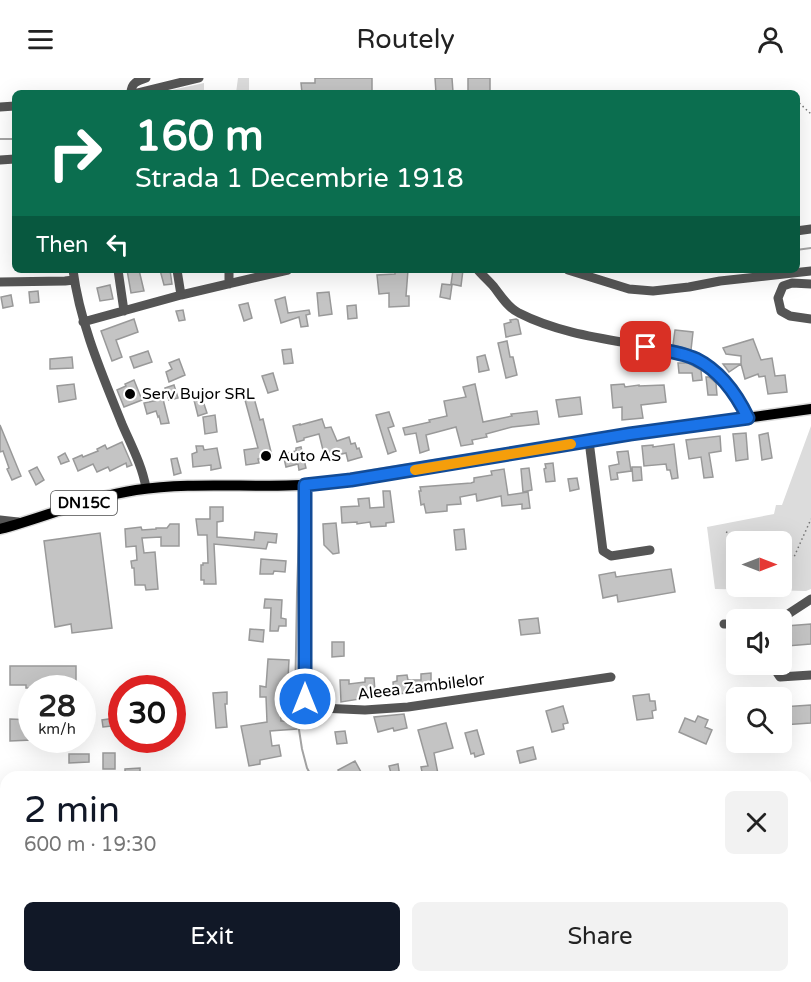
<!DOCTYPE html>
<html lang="en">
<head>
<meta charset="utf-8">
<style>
	:root { --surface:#fff; --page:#f2f2f2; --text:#222; --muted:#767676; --accent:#111827 }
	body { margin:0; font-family:"Varela Round",sans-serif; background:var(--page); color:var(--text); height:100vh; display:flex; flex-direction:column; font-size:22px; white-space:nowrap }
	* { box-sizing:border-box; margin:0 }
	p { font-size:20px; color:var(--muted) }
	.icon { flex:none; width:33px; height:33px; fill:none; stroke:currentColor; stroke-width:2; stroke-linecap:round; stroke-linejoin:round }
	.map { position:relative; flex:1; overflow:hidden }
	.details { position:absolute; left:0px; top:693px; width:812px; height:212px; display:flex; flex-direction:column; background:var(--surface); border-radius:18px 18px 0 0; box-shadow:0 6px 24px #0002 }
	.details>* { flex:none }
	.hud { position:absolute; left:12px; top:12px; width:788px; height:183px; border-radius:9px; box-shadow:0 6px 24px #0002; background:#0b6e4f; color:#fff; overflow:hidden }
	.needle { width:39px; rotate:90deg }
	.fabs { position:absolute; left:726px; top:453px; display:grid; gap:12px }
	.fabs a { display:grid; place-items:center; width:66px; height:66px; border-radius:9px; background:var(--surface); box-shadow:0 6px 24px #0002; font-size:30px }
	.speed { position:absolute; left:18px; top:597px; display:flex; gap:12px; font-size:30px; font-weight:700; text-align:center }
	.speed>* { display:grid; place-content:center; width:78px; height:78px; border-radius:50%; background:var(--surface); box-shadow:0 6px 24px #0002; line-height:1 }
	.speed small { font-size:15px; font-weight:400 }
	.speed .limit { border:9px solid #d22; background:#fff; color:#111 }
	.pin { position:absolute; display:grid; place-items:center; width:51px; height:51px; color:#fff; margin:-26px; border-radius:12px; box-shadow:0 3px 9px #0006 }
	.me { position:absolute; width:66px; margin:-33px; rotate:0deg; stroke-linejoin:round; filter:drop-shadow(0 0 4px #0008) }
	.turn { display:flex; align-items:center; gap:21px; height:126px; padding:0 24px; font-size:27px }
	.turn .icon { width:78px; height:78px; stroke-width:2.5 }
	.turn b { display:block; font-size:42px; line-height:51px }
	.then { display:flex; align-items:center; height:57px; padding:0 24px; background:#0003; gap:12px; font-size:22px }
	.round { display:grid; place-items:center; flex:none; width:63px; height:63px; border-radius:9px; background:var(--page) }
	.summary { display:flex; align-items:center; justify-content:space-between; height:102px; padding:0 24px }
	h1 { font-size:36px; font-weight:600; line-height:45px; color:var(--accent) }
	.button { display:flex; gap:12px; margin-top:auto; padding:12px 24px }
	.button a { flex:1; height:69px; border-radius:9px; background:var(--accent); color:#fff; font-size:24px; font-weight:600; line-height:69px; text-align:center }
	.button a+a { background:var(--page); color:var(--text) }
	header { display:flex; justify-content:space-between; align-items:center; height:78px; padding:0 24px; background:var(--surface); font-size:27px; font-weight:600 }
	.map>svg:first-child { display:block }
	.green { fill:#dcdcdc; fill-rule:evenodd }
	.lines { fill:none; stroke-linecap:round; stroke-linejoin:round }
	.stream { stroke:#a3a3a3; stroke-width:2 }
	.building { fill:#c4c4c4; stroke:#999; stroke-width:1.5 }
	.major-casing { stroke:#dbdbdb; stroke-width:13 }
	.path { stroke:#777; stroke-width:1.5; stroke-dasharray:1.5 3; stroke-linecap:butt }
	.minor { stroke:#555; stroke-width:9 }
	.major { stroke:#000; stroke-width:10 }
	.route-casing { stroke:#114b97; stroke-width:15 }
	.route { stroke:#1a73e8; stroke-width:10 }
	.slow { stroke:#f59e0b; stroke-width:10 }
	.poi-dot { fill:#000; stroke:#fff; stroke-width:2 }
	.labels { text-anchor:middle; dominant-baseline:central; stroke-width:4.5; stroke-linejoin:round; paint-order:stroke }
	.shield { fill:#fff; stroke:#4c4c4c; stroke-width:1.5 }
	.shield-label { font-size:15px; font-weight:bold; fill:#000 }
	.poi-label { font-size:16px; fill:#000; stroke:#fff; text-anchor:start }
	.street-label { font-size:16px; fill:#000; stroke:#fff }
</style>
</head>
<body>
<header><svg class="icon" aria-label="menu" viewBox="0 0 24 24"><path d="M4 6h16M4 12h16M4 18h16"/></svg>Routely<svg class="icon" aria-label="person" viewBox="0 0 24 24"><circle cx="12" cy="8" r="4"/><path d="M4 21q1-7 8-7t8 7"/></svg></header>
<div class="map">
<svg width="811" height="904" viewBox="0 0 811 904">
	<rect width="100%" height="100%" fill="#fff"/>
	<path class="green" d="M238,0H249V15H236Z
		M204,5V15H158Z
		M811,348V511L806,513L715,511L707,449L774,436L776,427H782ZM736,464H782V508H736Z"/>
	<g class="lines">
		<path class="stream" d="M0,61H15
			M796,172L811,170
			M300,423L297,515L295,626L302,671L307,690L312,699
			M515,898L516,904"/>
	</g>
	<path class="building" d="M315,0H372V15H302L301,5H315Z
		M435,0H452L453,14L436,15Z
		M468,0H490V15H468Z
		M127,192H139L144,213L131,215Z
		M160,192H170L172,206L164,207Z
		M395,192H408L406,218H409V228L389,229V215L379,216L377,197L395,196Z
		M453,192H463L461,208L451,206Z
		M442,206L452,207L450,221L440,219Z
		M110,207L113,221L100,223L97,210Z
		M38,213L39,224L30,225L29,214Z
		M329,214L332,236L319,238L317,215Z
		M11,217L13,228L3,230L1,219Z
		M285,219L288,235L309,232L310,236L306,237L308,248L301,249L299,239L281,245L275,222Z
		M248,225L252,240L244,243L239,227Z
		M356,227L357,240L348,241L347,228Z
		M183,232L185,242L179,243L176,233Z
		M134,241L138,254L116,262L122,279L112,283L101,253Z
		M516,241L518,242L521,256L506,259L504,246L511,244L510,242Z
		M675,252L693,254L691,272L673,267Z
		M753,261L761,282L772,280L775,298L785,297L787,314L768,316L765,298L759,299L758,296L745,301L741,286L729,294L723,286H741V278L726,276L723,270Z
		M507,263L510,279H513L517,297L506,300L498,265Z
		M291,271L293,285L284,286L282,272Z
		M148,273L152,284L134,290L130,279Z
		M485,277L489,292L479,294L477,279Z
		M72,279L73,290L50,291V281Z
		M179,281L185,297L169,304L166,294L172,291L169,285Z
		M678,285H688L701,292L702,302L693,303L692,295H679Z
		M273,295L278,312L268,315L262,298Z
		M706,299H709L716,305L717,317H708Z
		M134,302L142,322L124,329L117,312L126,308L125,306Z
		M74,306L76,321L59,324L57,308Z
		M475,306L483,344L512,338L511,336L537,333L539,346L512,349L486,356L487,359L472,362L473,366L461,368L456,349L426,357L429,372L420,375L416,355L405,357L403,350L430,344L429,342L447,338L444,323L466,319L463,309Z
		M624,306L625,309L639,307V308L664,307L666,324L641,327L643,340L622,342V329L613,330L611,307Z
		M174,307L178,320L169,322L165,310Z
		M580,319L582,336L559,339L556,322Z
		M202,320L207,335L198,338L194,322Z
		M254,320L260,342L263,341L272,378L258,381L259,385L246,387L244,372L258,370L245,322Z
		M163,321L169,345L161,346L159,338L158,339L156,333L147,336L144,325Z
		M389,334L394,348L388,350L396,373L388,376L376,337Z
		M215,337L217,354L205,356L203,339Z
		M322,341L325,350L331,349L337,363L349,359L351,366L355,365L357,371L359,370L362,379L348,383L346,375L325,380L319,356L304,360V362L297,364L293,348L300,346V347Z
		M0,347L21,398L12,402L7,391L9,390L3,373L0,374Z
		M746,355L748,381L736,383L733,356Z
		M768,355L772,380L762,382L759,357Z
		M720,358L721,373L709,375L713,399L704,400L701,379L689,381L686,362Z
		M122,364L132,387L127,389L126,385L110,393L108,389L97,394L93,386L78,393L73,381L82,377L83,379L98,373L97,371L105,367L107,371Z
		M674,366L678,400L672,401L670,392H667L666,386L644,388L642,368L653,367V369Z
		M196,368H203L204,372L217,370L221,390L211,392V387L193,389L192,376L197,374Z
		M301,369L306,390L299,392L298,386L286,389L283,376L296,373V370Z
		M628,373L631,393L617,395L618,401L611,402L609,388L619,386L617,374Z
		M65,375L69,383L61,386L58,379Z
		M177,380L181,395L174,397L171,381Z
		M553,385L555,403L546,404L544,391L546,390L545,386Z
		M37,389L44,402L36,407L29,393Z
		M632,389H641L642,402L633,403Z
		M529,390L532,412L523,414L521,391Z
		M504,391L508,417L528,414L530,430L522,431V426L502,428L501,418L477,423L476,416L460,419L461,426L447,427V433L426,435L424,426L421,427L419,413H421L420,409L471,405L474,404V400L492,397L491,393Z
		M577,400L579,411L570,413L568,401Z
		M383,413H390L394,444L386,445V448L371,449L370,444L357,446V444L342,445L341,429L359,428L358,421L369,420L370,430L384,429Z
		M210,429H223V443L217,444V459L254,462L255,454L277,456L276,465L268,464L266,471L214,466L216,506H204V502H201V487H203V485H208L207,457H198L196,441H210Z
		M336,445L339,475L333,476L324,467L323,446Z
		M170,446H179V468H161V459L142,460L144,475L155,474L158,511L146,512L145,507H135L134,490H132L131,483L137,482L136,468L126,469L125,451L141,449L142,452L156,451V450H167Z
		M464,451L466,471L456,472L454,452Z
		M100,455L112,550L72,555L71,546L55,549L44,463Z
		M261,481L286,483L285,494L274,493L273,496H260Z
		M671,491L675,514L618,524L617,517L603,520L599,497L615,494L616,499Z
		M265,521L282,522L281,540L286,541V548H279L278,553H270L271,530H264Z
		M538,540L540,555L521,557L519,542Z
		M811,546V566L787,568L786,548Z
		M250,551L264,552L263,564L249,562Z
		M332,564H344V578L332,579Z
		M268,581L289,582L288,600H289L287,620L280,619L281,643H297V651L270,653L272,668L279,667L281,678L260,682V686L249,688L241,648L267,644L266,619H260V608L266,609Z
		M10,588H76V608H37V610H26V607H10Z
		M431,595V610L408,611L409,615L394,616L393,604L397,603V598L407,597L408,602H421V596Z
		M365,600H374L375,613L359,615L360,621L341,624L340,602H349V606L365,604Z
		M227,614V626H225L227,649L216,650L213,615Z
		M649,616L650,623H655L656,632L652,633L653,640L637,642L633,618Z
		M811,627V645L782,647V629Z
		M563,628L568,645L563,646L564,651L552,654L546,633Z
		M404,636L407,650L394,653L393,650L378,654L374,639Z
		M698,638L708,642L705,649L712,652L706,666L679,654L685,640L695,644Z
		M122,639V647L103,649L102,642Z
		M10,641L32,642V662L10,663Z
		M446,645L453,670L434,675L438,696L423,699L421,689L428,688L418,652Z
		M477,652L484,676L475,679L474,675L471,676L465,655Z
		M345,653L347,665L337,666L335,654Z
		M533,669L536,681L520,685L517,673Z
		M103,675H115V691H103Z
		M69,676H89V684L69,685Z
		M355,683L361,694H359L362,699H342L338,692Z
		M398,686L400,699H392L389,688Z
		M140,690V699H125V691Z"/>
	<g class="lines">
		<defs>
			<path id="major" d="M0,451C46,439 90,419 136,412C197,403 258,411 319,406L630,356L811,331"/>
		</defs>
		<use href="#major" class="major-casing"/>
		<path class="path" d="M796,22L811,36
			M726,454L751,464
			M782,475L794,479L811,441"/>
		<path class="minor" d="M131,15C131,5 137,3 146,0
			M137,15L199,0
			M0,29L15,28
			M0,82L15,81
			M796,153L811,151
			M73,192C80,246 102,296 122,346C131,367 142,387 146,410
			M118,192L124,233
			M177,192L181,217
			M229,192V206
			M478,192C483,198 489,203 494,209C501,218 508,230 519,235C556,254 599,260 639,267C658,271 680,273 697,282C720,294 737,317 748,340
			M568,192L629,211L653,213L689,209L720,203L811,193
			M0,204L65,203L74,202
			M811,206L792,205L783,208L778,220L781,233L790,238L811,241
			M83,244L181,217L288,192
			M589,363L603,473L611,478L650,472
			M305,407V621L320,630L365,632L408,629L611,599
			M0,442L18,444
			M779,542L811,521
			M724,546H736
			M776,586V593L780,599L811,597
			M806,729H811
			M806,812L811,805
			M774,898L776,904
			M118,904L163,898"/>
		<use href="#major" class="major"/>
	</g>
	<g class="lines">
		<defs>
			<path id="route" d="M305,621V407L351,402L630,356L748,340C737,317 720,293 696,281C681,274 662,272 646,269"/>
		</defs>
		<use href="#route" class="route-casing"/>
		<use href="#route" class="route"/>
		<path class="slow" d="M415,392L571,366"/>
	</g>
	<g class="poi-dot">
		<circle cx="130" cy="316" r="6"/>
		<circle cx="266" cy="378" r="6"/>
	</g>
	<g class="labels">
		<rect class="shield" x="51" y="413" width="66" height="24" rx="4.5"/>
		<g class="shield-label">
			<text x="84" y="425">DN15C</text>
		</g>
		<g class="poi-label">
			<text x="142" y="316">Serv Bujor SRL</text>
			<text x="278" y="378">Auto AS</text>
		</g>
		<g class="street-label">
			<text transform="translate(421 609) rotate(-7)">Aleea Zambilelor</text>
		</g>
	</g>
</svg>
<div class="fabs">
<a><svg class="needle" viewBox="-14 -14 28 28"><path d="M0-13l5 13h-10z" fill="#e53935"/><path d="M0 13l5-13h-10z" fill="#767676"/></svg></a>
<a><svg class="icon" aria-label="sound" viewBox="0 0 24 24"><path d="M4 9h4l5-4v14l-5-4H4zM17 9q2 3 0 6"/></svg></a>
<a><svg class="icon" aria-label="search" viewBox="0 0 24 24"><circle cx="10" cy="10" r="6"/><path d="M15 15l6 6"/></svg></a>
</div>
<div class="speed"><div>28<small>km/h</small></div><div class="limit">30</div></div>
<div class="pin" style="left:646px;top:269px;background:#d93025"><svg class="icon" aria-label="arrive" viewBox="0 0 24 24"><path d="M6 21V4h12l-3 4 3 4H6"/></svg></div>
<svg class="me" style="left:305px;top:621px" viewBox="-20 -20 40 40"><circle r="17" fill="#1a73e8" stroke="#fff" stroke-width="3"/><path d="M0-11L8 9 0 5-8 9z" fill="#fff"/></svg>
<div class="hud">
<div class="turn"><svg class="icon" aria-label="right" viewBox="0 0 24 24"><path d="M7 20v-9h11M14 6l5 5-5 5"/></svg><div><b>160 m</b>Strada 1 Decembrie 1918</div></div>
<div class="then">Then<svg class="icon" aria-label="left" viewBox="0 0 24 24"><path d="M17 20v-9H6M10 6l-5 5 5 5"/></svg></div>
</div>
<section class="details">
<div class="summary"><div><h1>2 min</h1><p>600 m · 19:30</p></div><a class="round"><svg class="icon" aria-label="close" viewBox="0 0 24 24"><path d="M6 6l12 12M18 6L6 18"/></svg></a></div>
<div class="button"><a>Exit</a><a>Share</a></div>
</section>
</div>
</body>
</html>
